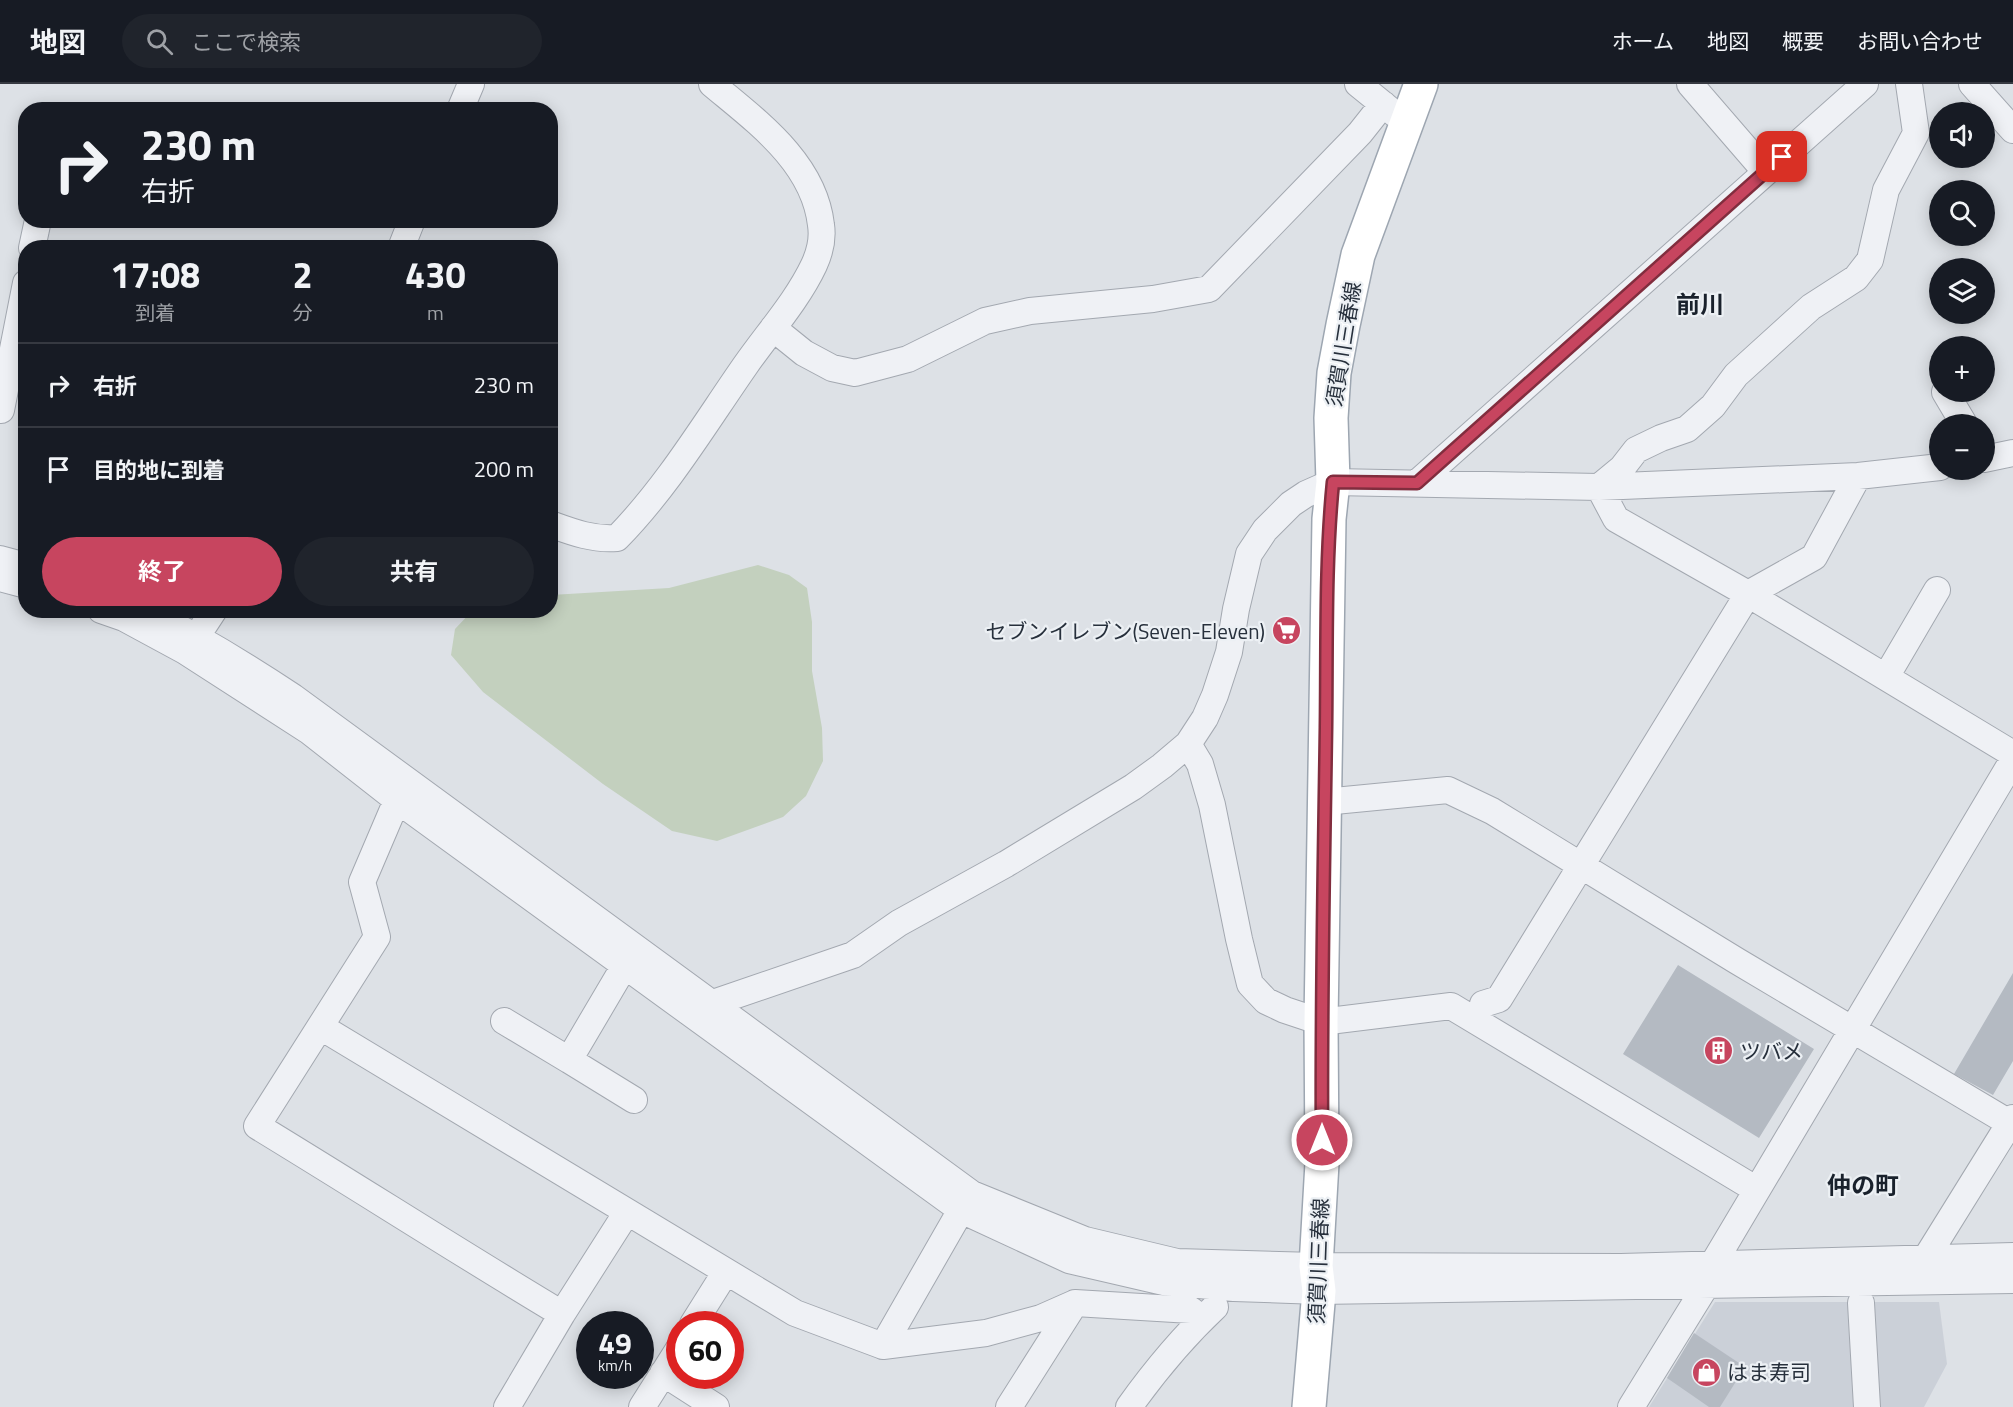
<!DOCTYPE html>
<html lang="ja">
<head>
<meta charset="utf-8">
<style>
	:root { --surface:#171b24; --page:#20242c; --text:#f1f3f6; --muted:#9ea1a6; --line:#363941; --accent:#c7455f }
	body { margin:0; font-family:"Titillium Web","Noto Sans JP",sans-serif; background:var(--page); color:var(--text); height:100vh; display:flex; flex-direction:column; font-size:22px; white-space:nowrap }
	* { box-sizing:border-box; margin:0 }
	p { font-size:20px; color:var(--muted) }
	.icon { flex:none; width:33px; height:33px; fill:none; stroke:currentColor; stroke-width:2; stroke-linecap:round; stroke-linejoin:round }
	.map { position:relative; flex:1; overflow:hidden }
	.drawer { position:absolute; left:18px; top:156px; width:540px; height:378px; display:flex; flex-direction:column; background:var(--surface); border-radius:24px; box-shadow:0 3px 15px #0003 }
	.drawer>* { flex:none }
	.hud { position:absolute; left:18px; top:18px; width:540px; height:126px; border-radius:24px; box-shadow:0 3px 15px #0003; background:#171b24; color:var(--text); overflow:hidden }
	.controls { position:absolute; left:1929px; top:18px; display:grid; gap:12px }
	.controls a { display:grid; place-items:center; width:66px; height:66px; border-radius:50%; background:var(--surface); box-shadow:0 3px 15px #0003; font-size:30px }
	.speed { position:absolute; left:576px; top:1227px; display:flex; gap:12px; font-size:30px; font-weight:700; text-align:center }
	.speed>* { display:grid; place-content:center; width:78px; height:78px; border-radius:50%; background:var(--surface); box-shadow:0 3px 15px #0003; line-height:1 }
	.speed small { font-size:15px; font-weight:400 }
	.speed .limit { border:9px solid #d22; background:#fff; color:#111 }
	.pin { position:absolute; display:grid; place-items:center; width:51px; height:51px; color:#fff; margin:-26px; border-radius:12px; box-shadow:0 3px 9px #0006 }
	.me { position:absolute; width:66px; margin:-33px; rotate:0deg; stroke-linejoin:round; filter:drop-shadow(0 0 4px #0008) }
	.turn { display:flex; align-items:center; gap:21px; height:126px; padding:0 24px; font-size:27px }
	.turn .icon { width:78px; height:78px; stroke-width:2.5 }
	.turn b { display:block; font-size:42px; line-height:51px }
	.eta { display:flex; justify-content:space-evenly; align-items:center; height:102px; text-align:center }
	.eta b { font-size:36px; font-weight:700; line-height:42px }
	.primary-button { display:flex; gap:12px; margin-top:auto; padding:12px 24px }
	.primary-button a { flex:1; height:69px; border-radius:36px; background:var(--accent); color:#fff; font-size:24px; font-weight:700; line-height:69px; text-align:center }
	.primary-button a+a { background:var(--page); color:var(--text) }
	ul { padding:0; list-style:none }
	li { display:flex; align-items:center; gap:18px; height:84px; padding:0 24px; border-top:2px solid var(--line) }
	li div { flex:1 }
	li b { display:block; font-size:22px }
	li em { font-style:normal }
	header { display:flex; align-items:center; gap:36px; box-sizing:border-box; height:84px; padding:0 30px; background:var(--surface); border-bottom:2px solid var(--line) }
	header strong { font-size:28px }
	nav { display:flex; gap:33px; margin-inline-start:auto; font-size:21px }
	.search { width:420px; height:54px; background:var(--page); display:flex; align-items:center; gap:15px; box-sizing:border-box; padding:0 21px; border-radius:33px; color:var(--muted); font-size:22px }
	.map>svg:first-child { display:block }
	.built { fill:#cbd0d8 }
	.green { fill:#c3d0be }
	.building { fill:#b4bac2 }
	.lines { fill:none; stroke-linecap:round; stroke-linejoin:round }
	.minor-casing { stroke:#a3a8b0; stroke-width:28 }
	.major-casing { stroke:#9da6b1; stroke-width:36 }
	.minor { stroke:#eff1f5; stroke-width:26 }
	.major { stroke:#fff; stroke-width:33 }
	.route-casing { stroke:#812d3e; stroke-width:15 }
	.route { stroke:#c7455f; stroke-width:10 }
	.labels { text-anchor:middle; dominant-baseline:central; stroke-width:4.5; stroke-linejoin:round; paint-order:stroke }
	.street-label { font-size:21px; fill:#27303c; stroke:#ecf0f4 }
	.poi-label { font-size:21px; fill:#27303c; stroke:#ecf0f4; text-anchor:start }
	.quarter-label { font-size:24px; font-weight:bold; fill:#19212c; stroke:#ecf0f4 }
</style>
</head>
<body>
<header>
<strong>地図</strong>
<div class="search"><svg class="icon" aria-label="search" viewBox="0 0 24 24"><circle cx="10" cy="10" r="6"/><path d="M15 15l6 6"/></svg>ここで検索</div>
<nav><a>ホーム</a><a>地図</a><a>概要</a><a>お問い合わせ</a></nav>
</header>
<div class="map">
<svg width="2013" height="1323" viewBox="0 0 2013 1323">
	<rect width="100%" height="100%" fill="#dde1e6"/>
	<path class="built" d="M1715,1218H1939L1947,1280L1924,1323H1649Z"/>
	<path class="green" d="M758,481L789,491L807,504L812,538V587L822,644L823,677L806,712L783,733L717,757L672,747L603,700L483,608L451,571L455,545L472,527L550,526L551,511L669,504Z"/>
	<path class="building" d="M1678,881L1814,965L1759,1054L1623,970Z
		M2013,889V977L1993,1011L1954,990Z
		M1694,1249L1745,1283L1720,1323H1709L1667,1294Z"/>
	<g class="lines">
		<defs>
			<path id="minor" d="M1358,0L1395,30
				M1690,0L1766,88
				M1909,0L1916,49L1886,106L1870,176L1856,194L1811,223L1736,291L1713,322L1687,345L1661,354L1636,366L1622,384L1599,403L1616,435L1748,510L2013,670
				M1972,0L2013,46
				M460,26L471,0
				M32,164L38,136
				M401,164L412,136
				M773,244L804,269L832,284L855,289L908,275L985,237L1030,227L1153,215L1209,205L1360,49L1383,20
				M1945,308L1964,340
				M1,326L26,199
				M1984,375L2013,369
				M1417,399L1865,0
				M550,440C572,448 593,456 617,454C667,403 704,341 745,282C768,249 797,217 814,181C820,168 823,154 821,141C814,78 756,37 712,0
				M0,475L26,482
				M0,494L26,501
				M101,526L124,534L185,567L309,647L397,716L961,1126L1069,1176L1164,1198L1234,1204L1319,1207L2013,1196
				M145,526C197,552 245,581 293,613L972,1110L1085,1156L1177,1178L1316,1182L1621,1183L2013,1172
				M197,552L214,526
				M1886,593L1937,506
				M1188,660L1200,680L1212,721L1239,855L1250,900L1266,917L1285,926L1321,938L1451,922L1757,1106
				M397,716L362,798L377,853L257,1042C359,1104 460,1169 562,1230
				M1324,718L1448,706L1492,727L1737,877L2013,1041
				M1483,920L1499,915L1748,510L1814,473L1858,392
				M701,928L710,920L853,871L899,839L1006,780L1133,703L1162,682L1188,660L1205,634L1215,611L1229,568L1236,525L1249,470L1265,446L1291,420L1306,410L1333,398L1599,403L1858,392L1940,383
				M504,937L569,976L625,881
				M321,943L795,1229L883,1262L986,1249L1041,1234L1075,1219L1191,1226L1202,1235
				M569,976L634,1016
				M1926,1174L2013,1034
				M1861,1219L1867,1323
				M693,1240L725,1189
				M883,1262L961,1126
				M663,1289L716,1323
				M507,1323L562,1230L627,1128
				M642,1323L680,1263
				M1009,1323L1075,1219
				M1129,1323C1154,1288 1183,1253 1215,1223
				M1631,1323L1707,1200L1713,1180L2013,676"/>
			<path id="major" d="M1309,1323L1319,1207L1316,1182L1322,1079L1321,938L1329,435L1333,398L1331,334L1334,289L1343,241L1358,171L1421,0"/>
		</defs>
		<use href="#minor" class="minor-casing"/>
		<use href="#major" class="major-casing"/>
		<use href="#minor" class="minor"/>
		<use href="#major" class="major"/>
	</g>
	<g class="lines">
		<defs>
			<path id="route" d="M1322,1056C1321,918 1324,780 1326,643C1327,561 1325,479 1333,398L1417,399L1782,73"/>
		</defs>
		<use href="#route" class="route-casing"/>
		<use href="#route" class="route"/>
	</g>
	<defs>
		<symbol id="supermarket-disc" viewBox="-11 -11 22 22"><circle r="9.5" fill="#c7455f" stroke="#ecf0f4"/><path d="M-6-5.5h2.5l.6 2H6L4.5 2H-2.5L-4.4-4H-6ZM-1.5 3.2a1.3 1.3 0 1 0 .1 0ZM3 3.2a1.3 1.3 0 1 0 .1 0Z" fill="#fff"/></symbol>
		<symbol id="building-disc" viewBox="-11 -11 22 22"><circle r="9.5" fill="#c7455f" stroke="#ecf0f4"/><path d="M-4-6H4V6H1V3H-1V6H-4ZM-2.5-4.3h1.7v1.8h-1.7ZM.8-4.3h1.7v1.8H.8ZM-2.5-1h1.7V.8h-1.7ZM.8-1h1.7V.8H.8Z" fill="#fff"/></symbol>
		<symbol id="shop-disc" viewBox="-11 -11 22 22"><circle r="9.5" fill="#c7455f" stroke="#ecf0f4"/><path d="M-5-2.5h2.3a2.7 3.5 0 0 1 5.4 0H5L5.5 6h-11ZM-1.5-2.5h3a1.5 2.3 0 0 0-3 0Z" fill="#fff"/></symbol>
	</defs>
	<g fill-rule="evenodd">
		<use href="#supermarket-disc" x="1270" y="530" width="33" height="33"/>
		<use href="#building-disc" x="1702" y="950" width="33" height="33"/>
		<use href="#shop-disc" x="1690" y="1272" width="33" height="33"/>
	</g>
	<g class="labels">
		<g class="street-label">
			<text transform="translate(1343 260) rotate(-81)">須賀川三春線</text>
			<text transform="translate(1318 1177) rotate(-88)">須賀川三春線</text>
		</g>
		<g class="poi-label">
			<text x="1265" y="547" text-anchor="end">セブンイレブン(Seven-Eleven)</text>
			<text x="1740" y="967">ツバメ</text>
			<text x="1727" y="1288">はま寿司</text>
		</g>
		<g class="quarter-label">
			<text x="1700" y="220">前川</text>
			<text x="1863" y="1101">仲の町</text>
		</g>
	</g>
</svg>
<div class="controls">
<a><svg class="icon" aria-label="sound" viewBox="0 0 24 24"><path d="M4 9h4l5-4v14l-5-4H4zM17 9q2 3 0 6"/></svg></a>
<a><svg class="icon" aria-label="search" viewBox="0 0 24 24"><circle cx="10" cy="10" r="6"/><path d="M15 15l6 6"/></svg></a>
<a><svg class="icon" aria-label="layers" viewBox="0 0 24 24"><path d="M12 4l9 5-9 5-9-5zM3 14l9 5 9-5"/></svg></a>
<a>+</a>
<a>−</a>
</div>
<div class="speed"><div>49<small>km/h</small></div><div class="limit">60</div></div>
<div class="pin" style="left:1782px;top:73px;background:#d93025"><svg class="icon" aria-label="arrive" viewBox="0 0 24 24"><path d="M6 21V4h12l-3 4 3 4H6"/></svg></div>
<svg class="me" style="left:1322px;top:1056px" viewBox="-20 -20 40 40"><circle r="17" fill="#c7455f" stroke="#fff" stroke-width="3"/><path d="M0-11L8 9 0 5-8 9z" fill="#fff"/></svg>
<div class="hud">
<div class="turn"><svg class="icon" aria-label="right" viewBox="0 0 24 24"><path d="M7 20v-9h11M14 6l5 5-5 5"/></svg><div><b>230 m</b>右折</div></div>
</div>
<section class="drawer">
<div class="eta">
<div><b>17:08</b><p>到着</p></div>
<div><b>2</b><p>分</p></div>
<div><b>430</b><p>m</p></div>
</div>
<ul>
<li><svg class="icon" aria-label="right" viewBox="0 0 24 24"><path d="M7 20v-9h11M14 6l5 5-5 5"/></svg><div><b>右折</b></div><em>230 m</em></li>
<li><svg class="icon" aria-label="arrive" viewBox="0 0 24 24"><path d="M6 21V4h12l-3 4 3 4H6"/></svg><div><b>目的地に到着</b></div><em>200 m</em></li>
</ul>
<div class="primary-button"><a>終了</a><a>共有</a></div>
</section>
</div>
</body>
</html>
